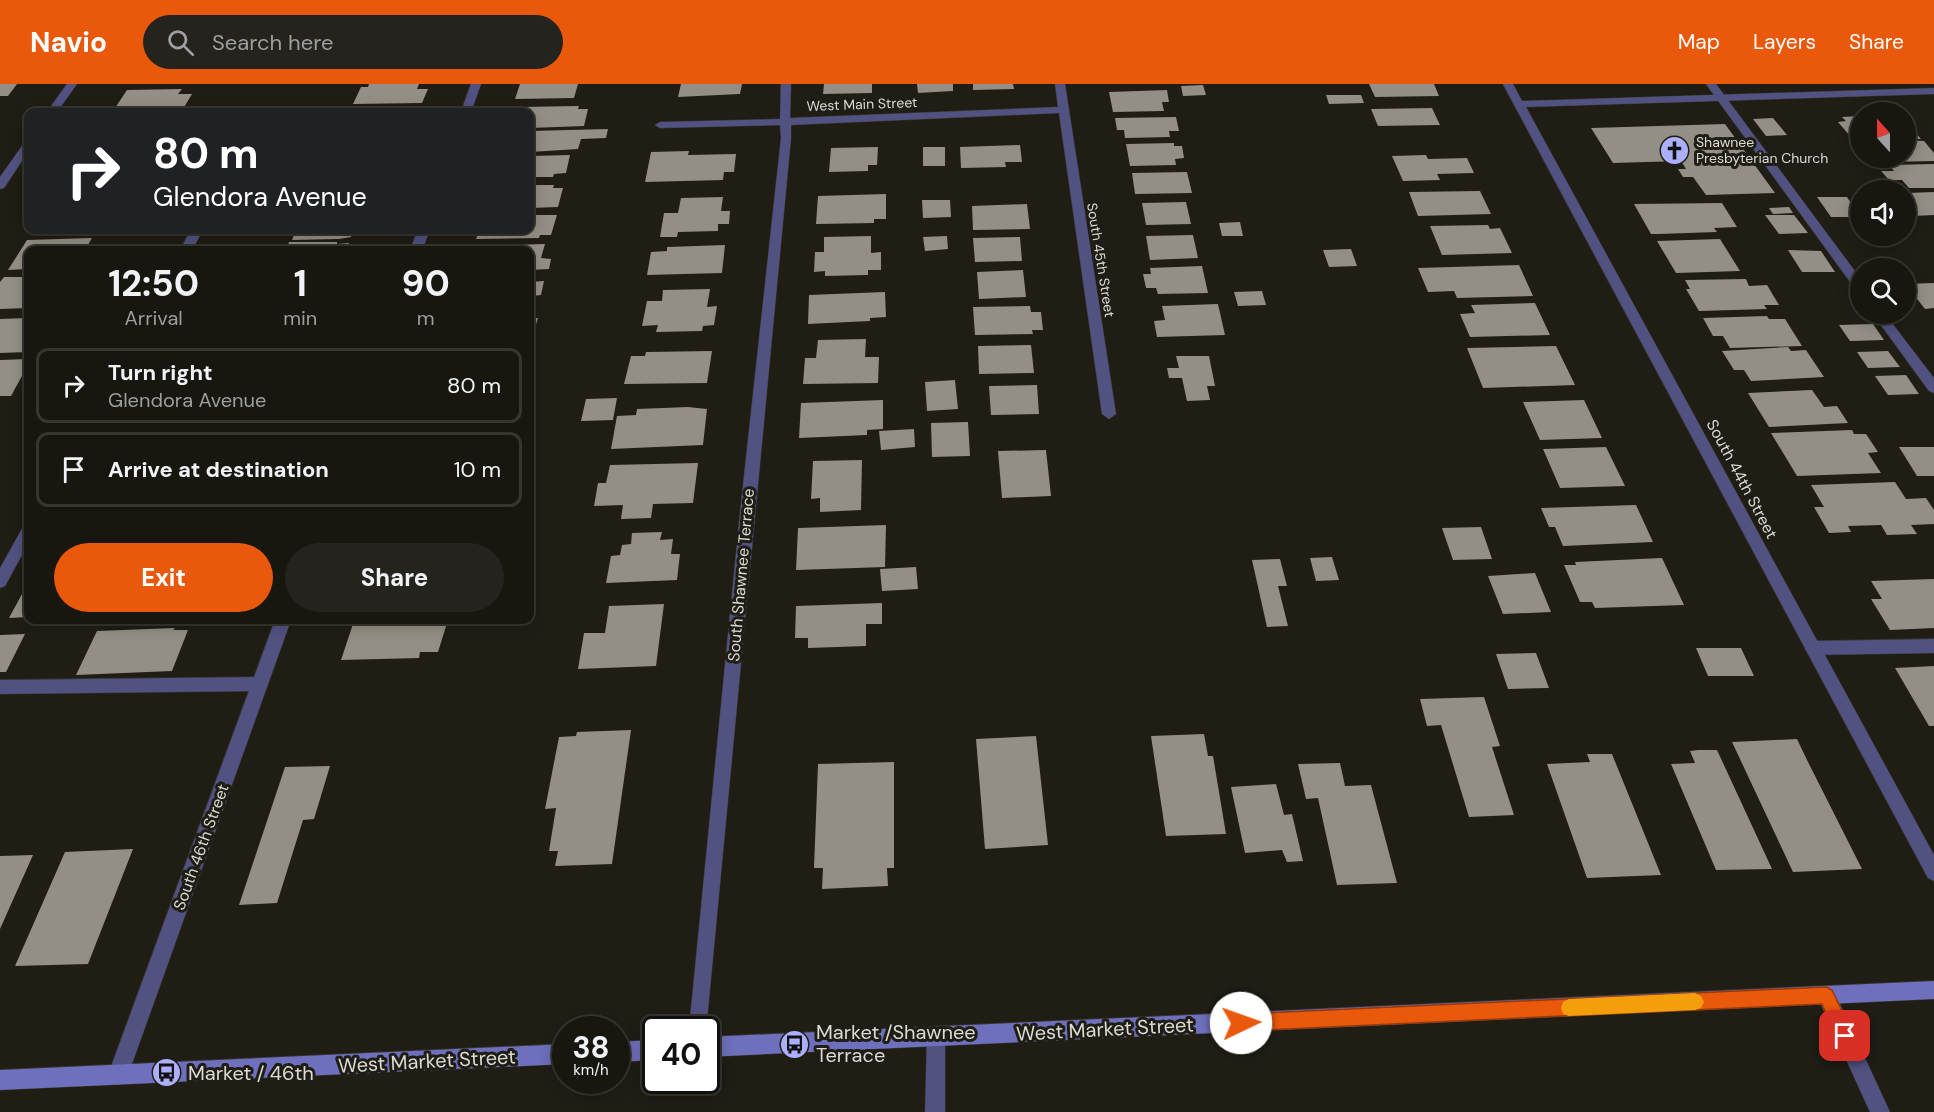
<!DOCTYPE html>
<html lang="en">
<head>
<meta charset="utf-8">
<style>
	:root { --surface:#17160f; --page:#24231d; --text:#f1f3f6; --muted:#9e9f9e; --line:#36352f; --accent:#ea580c }
	body { margin:0; font-family:"DM Sans",sans-serif; background:var(--page); color:var(--text); height:100vh; display:flex; flex-direction:column; font-size:22px; white-space:nowrap }
	* { box-sizing:border-box; margin:0 }
	p { font-size:20px; color:var(--muted) }
	.icon { flex:none; width:33px; height:33px; fill:none; stroke:currentColor; stroke-width:2; stroke-linecap:round; stroke-linejoin:round }
	.map { position:relative; flex:1; overflow:hidden }
	.drawer { position:absolute; left:24px; top:162px; width:510px; height:378px; display:flex; flex-direction:column; background:var(--surface); border-radius:12px; box-shadow:0 3px 15px #0003,0 0 0 2px var(--line) }
	.drawer>* { flex:none }
	.guide { position:absolute; left:24px; top:24px; width:510px; height:126px; border-radius:12px; box-shadow:0 3px 15px #0003,0 0 0 2px var(--line); background:#202124; color:#fff; overflow:hidden }
	.needle { width:39px; rotate:339deg }
	.buttons { position:absolute; left:1850px; top:18px; display:grid; gap:12px }
	.buttons a { display:grid; place-items:center; width:66px; height:66px; border-radius:50%; background:var(--surface); box-shadow:0 3px 15px #0003,0 0 0 2px var(--line); font-size:30px }
	.speed { position:absolute; left:552px; top:932px; display:flex; gap:12px; font-size:30px; font-weight:700; text-align:center }
	.speed>* { display:grid; place-content:center; width:78px; height:78px; border-radius:50%; background:var(--surface); box-shadow:0 3px 15px #0003,0 0 0 2px var(--line); line-height:1 }
	.speed small { font-size:15px; font-weight:400 }
	.speed .limit { border:3px solid #111; border-radius:9px; background:#fff; color:#111 }
	.pin { position:absolute; display:grid; place-items:center; width:51px; height:51px; color:#fff; margin:-26px; border-radius:12px; box-shadow:0 3px 9px #0006 }
	.me { position:absolute; width:66px; margin:-33px; rotate:87deg; stroke-linejoin:round; filter:drop-shadow(0 0 4px #0008) }
	.turn { display:flex; align-items:center; gap:21px; height:126px; padding:0 30px; font-size:27px }
	.turn .icon { width:78px; height:78px; stroke-width:2.5 }
	.turn b { display:block; font-size:42px; line-height:51px }
	.eta { display:flex; justify-content:space-evenly; align-items:center; height:102px; text-align:center }
	.eta b { font-size:36px; font-weight:700; line-height:42px }
	.primary-button { display:flex; gap:12px; margin-top:auto; padding:12px 30px }
	.primary-button a { flex:1; height:69px; border-radius:36px; background:var(--accent); color:#fff; font-size:24px; font-weight:700; line-height:69px; text-align:center }
	.primary-button a+a { background:var(--page); color:var(--text) }
	ul { padding:0; list-style:none }
	li { display:flex; align-items:center; gap:18px; height:75px; margin:0 12px 9px; padding:0 18px; border:3px solid var(--line); border-radius:12px }
	li div { flex:1 }
	li b { display:block; font-size:22px }
	li em { font-style:normal }
	header { display:flex; align-items:center; gap:36px; box-sizing:border-box; height:84px; padding:0 30px; background:var(--accent); color:#fff }
	header strong { font-size:28px }
	nav { display:flex; gap:33px; margin-inline-start:auto; font-size:21px }
	.search { width:420px; height:54px; background:var(--page); display:flex; align-items:center; gap:15px; box-sizing:border-box; padding:0 21px; border-radius:33px; color:var(--muted); font-size:22px }
	.map>svg:first-child { display:block }
	.building { fill:#938f84 }
	.lines { fill:none; stroke-linecap:round; stroke-linejoin:round }
	.lane-casing { stroke:#39372f; stroke-width:1 }
	.street-casing { stroke:#39372f; stroke-width:1 }
	.secondary-casing { stroke:#39372f; stroke-width:1 }
	.lane { fill:#515282; fill-rule:evenodd }
	.street { fill:#515282; fill-rule:evenodd }
	.secondary { fill:#6e6fbd; fill-rule:evenodd }
	.route { fill:#ea580c; stroke:#983908; stroke-width:1.5 }
	.slow { fill:#f59e0b }
	.labels { text-anchor:middle; dominant-baseline:central; stroke-width:6; stroke-linejoin:round; paint-order:stroke }
	.far-street-label { font-size:14px; fill:#dcdad4; stroke:#1f1d14 }
	.far-poi-label { font-size:14px; fill:#dcdad4; stroke:#1f1d14; text-anchor:start }
	.street-label { font-size:16px; fill:#dcdad4; stroke:#1f1d14 }
	.near-street-label { font-size:20px; fill:#dcdad4; stroke:#1f1d14 }
	.near-poi-label { font-size:20px; fill:#dcdad4; stroke:#1f1d14; text-anchor:start }
</style>
</head>
<body>
<header>
<strong>Navio</strong>
<div class="search"><svg class="icon" aria-label="search" viewBox="0 0 24 24"><circle cx="10" cy="10" r="6"/><path d="M15 15l6 6"/></svg>Search here</div>
<nav><a>Map</a><a>Layers</a><a>Share</a></nav>
</header>
<div class="map">
<svg width="1934" height="1028" viewBox="0 0 1934 1028">
	<rect width="100%" height="100%" fill="#1f1d14"/>
	<path class="building" d="M0,0H17L8,12H0Z
		M369,0H419L417,5H428L422,19L353,20L361,3H368Z
		M520,0H578L574,14L515,15Z
		M681,0H742L740,10L678,13Z
		M824,0H872V9L823,10Z
		M917,0H953V7L918,9Z
		M973,0H1013L1014,5L973,6Z
		M1369,0H1434L1439,12L1375,13Z
		M1203,1L1206,11L1183,12L1181,2Z
		M182,5L178,10H192L183,25L113,27L127,6Z
		M1167,6L1169,18H1162L1164,27L1113,28L1109,8Z
		M1326,11H1361L1364,19L1329,20Z
		M579,22L578,25H588L584,42L530,44V28H517L519,23Z
		M1432,24L1440,41L1378,42L1371,25Z
		M1860,32V52H1850L1838,38L1846,37L1842,33Z
		M1176,33L1179,47H1169L1170,53L1125,54L1124,46H1117L1115,34Z
		M1773,34L1787,51L1766,52L1753,35Z
		M1905,36L1911,43L1921,55H1905Z
		M1725,40L1775,109L1706,111L1693,93H1683L1678,85H1686L1681,77L1613,79L1591,44Z
		M608,45L606,54L581,55L578,65L530,68V47Z
		M1905,56L1924,57L1934,69V77L1885,78L1881,74H1905Z
		M1174,59V62H1182L1184,74L1175,75L1176,81L1130,82L1126,60Z
		M1020,61L1022,78H1005L1006,83L961,84L960,63Z
		M878,63L877,81H868V87L829,88L831,64Z
		M923,63H945V82H923Z
		M689,67L688,71L736,70L734,88H724L723,96L645,98L651,68Z
		M570,71L566,89L554,90L553,93H530V72Z
		M1426,71L1428,75L1467,74L1474,89L1437,90L1440,96L1403,97L1392,72Z
		M1934,80V104H1909L1902,96H1889L1881,87H1894L1889,81Z
		M1187,88L1192,109L1135,110L1132,89Z
		M530,101H554L553,104H563L558,123L530,124Z
		M1480,107L1491,130L1418,132L1409,108Z
		M1934,108V131L1913,132L1905,122V113H1910L1907,109Z
		M886,110V135H874V139L816,140L818,112Z
		M723,113L721,127H730L729,140H718V147L678,148L677,153H660L664,129H678L681,114Z
		M1817,113H1847L1860,133H1831Z
		M922,116H950L951,133L923,134Z
		M1186,118L1191,140L1146,141L1142,119Z
		M1722,119L1737,143L1714,144L1717,148L1658,150H1651L1634,120Z
		M1027,120L1030,145L973,146L972,122Z
		M1789,123L1793,129L1773,130L1769,124Z
		M530,131H557L551,151H540L539,154L476,155L479,146H530Z
		M1765,131H1794L1808,149L1779,150Z
		M1240,138L1243,152H1222L1219,139Z
		M1488,141L1490,145L1500,144L1512,169L1442,171L1430,142Z
		M285,146H354L351,153L339,155L292,156L294,151L282,152Z
		M1193,151L1198,174L1150,176L1146,152Z
		M871,152V169L881,168V186H868V191L825,192V187L814,188L815,168H824V153Z
		M947,152L948,165L925,167L923,153Z
		M1020,153L1022,177L975,178L973,154Z
		M92,154L85,166H28V185L8,186L27,156Z
		M1720,155L1740,187L1676,189L1657,157Z
		M289,158H337V160L349,159L346,166H276L277,164H287Z
		M545,160L541,174L551,175L549,185L530,186V166H472L474,162Z
		M725,161L722,189L647,191L651,168L667,167V163Z
		M1351,165L1357,182L1329,183L1323,166Z
		M1788,166L1821,167L1835,188H1802Z
		M1519,181L1533,212L1457,214L1454,207L1428,208L1418,184Z
		M1202,182L1208,209L1158,210L1156,204H1146L1143,190H1151L1150,184Z
		M1023,186L1026,213L979,215L977,188Z
		M4,193H28V224L0,225V198Z
		M1746,195L1749,202L1767,201L1779,221H1764L1767,225L1699,227L1686,205H1690L1685,196Z
		M544,197L541,211L531,212L530,216V198Z
		M1934,199V224L1925,225L1914,211H1905V200Z
		M710,205L707,223L717,222L714,241L703,242L702,247L656,248L658,241L642,242L647,217H662L663,206Z
		M1262,207L1266,221L1238,222L1234,208Z
		M885,208L886,233L870,234V237L808,240L809,211Z
		M1535,219L1550,251L1470,253L1460,230L1475,229L1471,221Z
		M1218,220L1225,251L1157,253L1154,237L1165,236L1162,222Z
		M1030,222L1031,228H1041L1043,246H1032L1033,250L975,251L973,223Z
		M1767,232L1769,235H1785L1802,262L1730,264L1723,252H1713L1703,234Z
		M28,234V268L0,269V235Z
		M530,234H538L533,250H530Z
		M1873,240L1884,256L1850,257L1839,241Z
		M866,255L865,273H879L878,299L803,300L805,274H816L818,256Z
		M1031,261L1034,289L979,290L978,262Z
		M1556,262L1575,301L1483,304L1467,264Z
		M1788,263L1791,267L1806,266L1824,293L1751,297L1744,286H1734L1722,267Z
		M712,267L707,299L624,300L631,272H645L646,268Z
		M1888,267L1900,283L1868,284L1857,268Z
		M1176,272H1209L1215,302H1207L1210,316L1187,317L1182,294H1169L1167,284H1179Z
		M28,275V281L11,312H0V276Z
		M1906,291L1919,310L1888,311L1875,292Z
		M955,296L958,325L927,327L925,298Z
		M1037,301L1039,330L991,331L989,302Z
		M1812,306L1824,323L1837,322L1848,339L1769,343L1748,309Z
		M617,314L613,336L581,337L586,315Z
		M883,316V345L867,346V351L799,354L801,319Z
		M1584,316L1602,354L1540,356L1523,318Z
		M688,323L707,325L703,361L611,365L617,332L636,331L637,325Z
		M968,338L970,372L932,373L931,339Z
		M914,345L915,363L881,366L879,347Z
		M1852,346L1854,350H1866L1878,368L1868,369L1881,389L1797,392L1771,349Z
		M1606,363L1625,402L1560,404L1543,365Z
		M1899,363H1934V392H1917Z
		M1046,366L1051,412L1002,414L998,367Z
		M862,376L861,426L820,428V414L811,415L813,377Z
		M698,379L693,419L653,420L651,434L621,435L623,421L594,422L598,399H606L610,381Z
		M1895,398L1906,415L1926,414L1934,426V440L1911,441L1917,450L1887,451L1881,441L1848,442L1851,448L1829,449L1814,423H1824L1811,401Z
		M1636,421L1653,458L1563,462L1555,443H1549L1541,424Z
		M886,441L885,483L796,486L798,444Z
		M1481,443L1492,475L1453,476L1442,444Z
		M662,448L660,456L673,455L671,470H680L677,496L606,499L611,472L620,471L622,461L631,460L632,449Z
		M1332,473L1339,496L1316,497L1310,474Z
		M1662,474L1684,521L1595,524L1592,518H1580L1564,481H1576L1575,478Z
		M1280,475L1287,502H1278L1288,542L1267,543L1252,476Z
		M916,483L918,505L882,507L880,485Z
		M1535,489L1551,528L1503,530L1488,492Z
		M1934,495V544L1890,546L1871,515H1882L1871,497Z
		M22,510H28V533L9,534Z
		M882,519V540H866V562L808,564V554H795L796,522Z
		M664,520L656,582L578,585L584,549H605L609,522Z
		M368,536H448L438,568H420L419,574L341,576L354,537Z
		M175,544L173,546H188L172,587L76,591L97,547Z
		M25,550L6,588H0V551Z
		M1696,564H1741L1754,592H1708Z
		M1536,569L1549,604L1508,605L1496,570Z
		M1934,582V642H1929L1895,584Z
		M1484,613L1500,662L1492,663L1514,731L1469,733L1441,641L1427,642L1420,615Z
		M631,646L612,780L555,782L558,767H549L556,724L545,725L559,653L576,652L577,648Z
		M1204,650L1208,672H1213L1226,750L1166,752L1151,652Z
		M1036,652L1048,761L985,765L976,655Z
		M1797,655L1807,676L1862,785L1793,788L1732,658Z
		M1698,666H1717L1772,785L1716,786L1671,680L1695,679L1690,667Z
		M1587,670H1612L1661,791L1587,794L1547,680L1590,678Z
		M894,678V784H887L888,802L822,805L823,784H814L818,680Z
		M1340,679L1345,702L1371,701L1397,799L1337,801L1318,714L1306,715L1298,680Z
		M330,682L314,735L303,736L277,819L239,821L285,683Z
		M1276,700L1284,731L1292,730L1303,777L1287,778L1282,766L1245,769L1231,703Z
		M133,765L88,880L15,882L65,768Z
		M33,771L0,845V772Z"/>
	<g class="lines">
		<defs>
			<path id="lane" d="M1706,0H1716L1860,194V207L1856,206Z
				M191,146H203L192,166H180Z
				M1873,230H1885L1934,294V309L1929,307Z
				M28,441V460L5,502L0,504V484L23,443Z
				M1934,555V569L1813,571L1808,569L1805,564L1808,559L1813,557Z
				M260,593L266,595L268,600L266,605L260,607L0,610V596Z"/>
			<path id="street" d="M67,0H77L57,28H47Z
				M471,0H481L471,28H461Z
				M781,0H791L790,34L1058,23L1055,0H1065L1116,330L1109,335L1102,330L1059,29L791,41V54L706,947V945H689L740,429L781,54L780,41L660,44L655,41L660,38L780,35Z
				M1503,0H1513L1522,17L1934,4V10L1526,23L1934,771V797L1928,794Z
				M28,58V68L4,104L0,105V93L24,59Z
				M418,146H430L422,166H410Z
				M275,536H291L128,991L125,998L118,1001L111,998L108,991Z
				M1826,903L1833,905L1890,1028H1870L1817,912L1819,905Z
				M936,944L943,946L945,953V1028H925L927,953L929,946Z"/>
			<path id="secondary" d="M1934,897V915L706,973V953Z
				M656,956V976L616,978V958Z
				M566,960V980L0,1006V986Z"/>
		</defs>
		<use href="#lane" class="lane-casing"/>
		<use href="#street" class="street-casing"/>
		<use href="#secondary" class="secondary-casing"/>
		<use href="#lane" class="lane"/>
		<use href="#street" class="street"/>
		<use href="#secondary" class="secondary"/>
	</g>
	<path class="route" d="M1826,903L1832,906L1854,952L1851,959L1845,961L1839,959L1822,920L1241,947L1235,945L1232,939L1235,933L1241,930Z"/>
	<path class="slow" d="M1695,909L1701,912L1704,918L1701,924L1695,926L1569,932L1563,930L1561,924L1563,918L1569,915Z"/>
	<defs>
		<symbol id="church-disc" viewBox="-11 -11 22 22"><circle r="9.5" fill="#acaffb" stroke="#1f1d14"/><path d="M-1.2-6h2.4v3.5h3.3v2.4h-3.3V6h-2.4V-.1h-3.3v-2.4h3.3Z" fill="#111"/></symbol>
		<symbol id="bus-disc" viewBox="-11 -11 22 22"><circle r="9.5" fill="#acaffb" stroke="#1f1d14"/><path d="M-5-6H5V4H4V6H2V4H-2V6H-4V4H-5ZM-3.5-4V0h7V-4ZM-3.5 1.2v1.5H-2V1.2ZM2 1.2v1.5H3.5V1.2Z" fill="#111"/></symbol>
	</defs>
	<g fill-rule="evenodd">
		<use href="#church-disc" x="1658" y="50" width="33" height="33"/>
		<use href="#bus-disc" x="778" y="944" width="33" height="33"/>
		<use href="#bus-disc" x="150" y="972" width="33" height="33"/>
	</g>
	<g class="labels">
		<g class="far-street-label">
			<text transform="translate(862 20) rotate(-2)">West Main Street</text>
			<text transform="translate(1101 176) rotate(81)">South 45th Street</text>
		</g>
		<g class="far-poi-label">
			<text x="1696" y="58">Shawnee<tspan x="1696" dy="16">Presbyterian Church</tspan></text>
		</g>
		<g class="street-label">
			<text transform="translate(1742 395) rotate(62)">South 44th Street</text>
			<text transform="translate(741 491) rotate(-85)">South Shawnee Terrace</text>
			<text transform="translate(201 763) rotate(-70)">South 46th Street</text>
		</g>
		<g class="near-street-label">
			<text transform="translate(1105 945) rotate(-3)">West Market Street</text>
			<text transform="translate(427 977) rotate(-3)">West Market Street</text>
		</g>
		<g class="near-poi-label">
			<text x="816" y="948">Market /Shawnee<tspan x="816" dy="23">Terrace</tspan></text>
			<text x="188" y="989">Market / 46th</text>
		</g>
	</g>
</svg>
<div class="buttons">
<a><svg class="needle" viewBox="-14 -14 28 28"><path d="M0-13l5 13h-10z" fill="#e53935"/><path d="M0 13l5-13h-10z" fill="#9e9f9e"/></svg></a>
<a><svg class="icon" aria-label="sound" viewBox="0 0 24 24"><path d="M4 9h4l5-4v14l-5-4H4zM17 9q2 3 0 6"/></svg></a>
<a><svg class="icon" aria-label="search" viewBox="0 0 24 24"><circle cx="10" cy="10" r="6"/><path d="M15 15l6 6"/></svg></a>
</div>
<div class="speed"><div>38<small>km/h</small></div><div class="limit">40</div></div>
<div class="pin" style="left:1845px;top:952px;background:#d93025"><svg class="icon" aria-label="arrive" viewBox="0 0 24 24"><path d="M6 21V4h12l-3 4 3 4H6"/></svg></div>
<svg class="me" style="left:1241px;top:939px" viewBox="-20 -20 40 40"><circle r="19" fill="#fff"/><path d="M0-13L10 11 0 6-10 11z" fill="#ea580c"/></svg>
<div class="guide">
<div class="turn"><svg class="icon" aria-label="right" viewBox="0 0 24 24"><path d="M7 20v-9h11M14 6l5 5-5 5"/></svg><div><b>80 m</b>Glendora Avenue</div></div>
</div>
<section class="drawer">
<div class="eta">
<div><b>12:50</b><p>Arrival</p></div>
<div><b>1</b><p>min</p></div>
<div><b>90</b><p>m</p></div>
</div>
<ul>
<li><svg class="icon" aria-label="right" viewBox="0 0 24 24"><path d="M7 20v-9h11M14 6l5 5-5 5"/></svg><div><b>Turn right</b><p>Glendora Avenue</p></div><em>80 m</em></li>
<li><svg class="icon" aria-label="arrive" viewBox="0 0 24 24"><path d="M6 21V4h12l-3 4 3 4H6"/></svg><div><b>Arrive at destination</b></div><em>10 m</em></li>
</ul>
<div class="primary-button"><a>Exit</a><a>Share</a></div>
</section>
</div>
</body>
</html>
